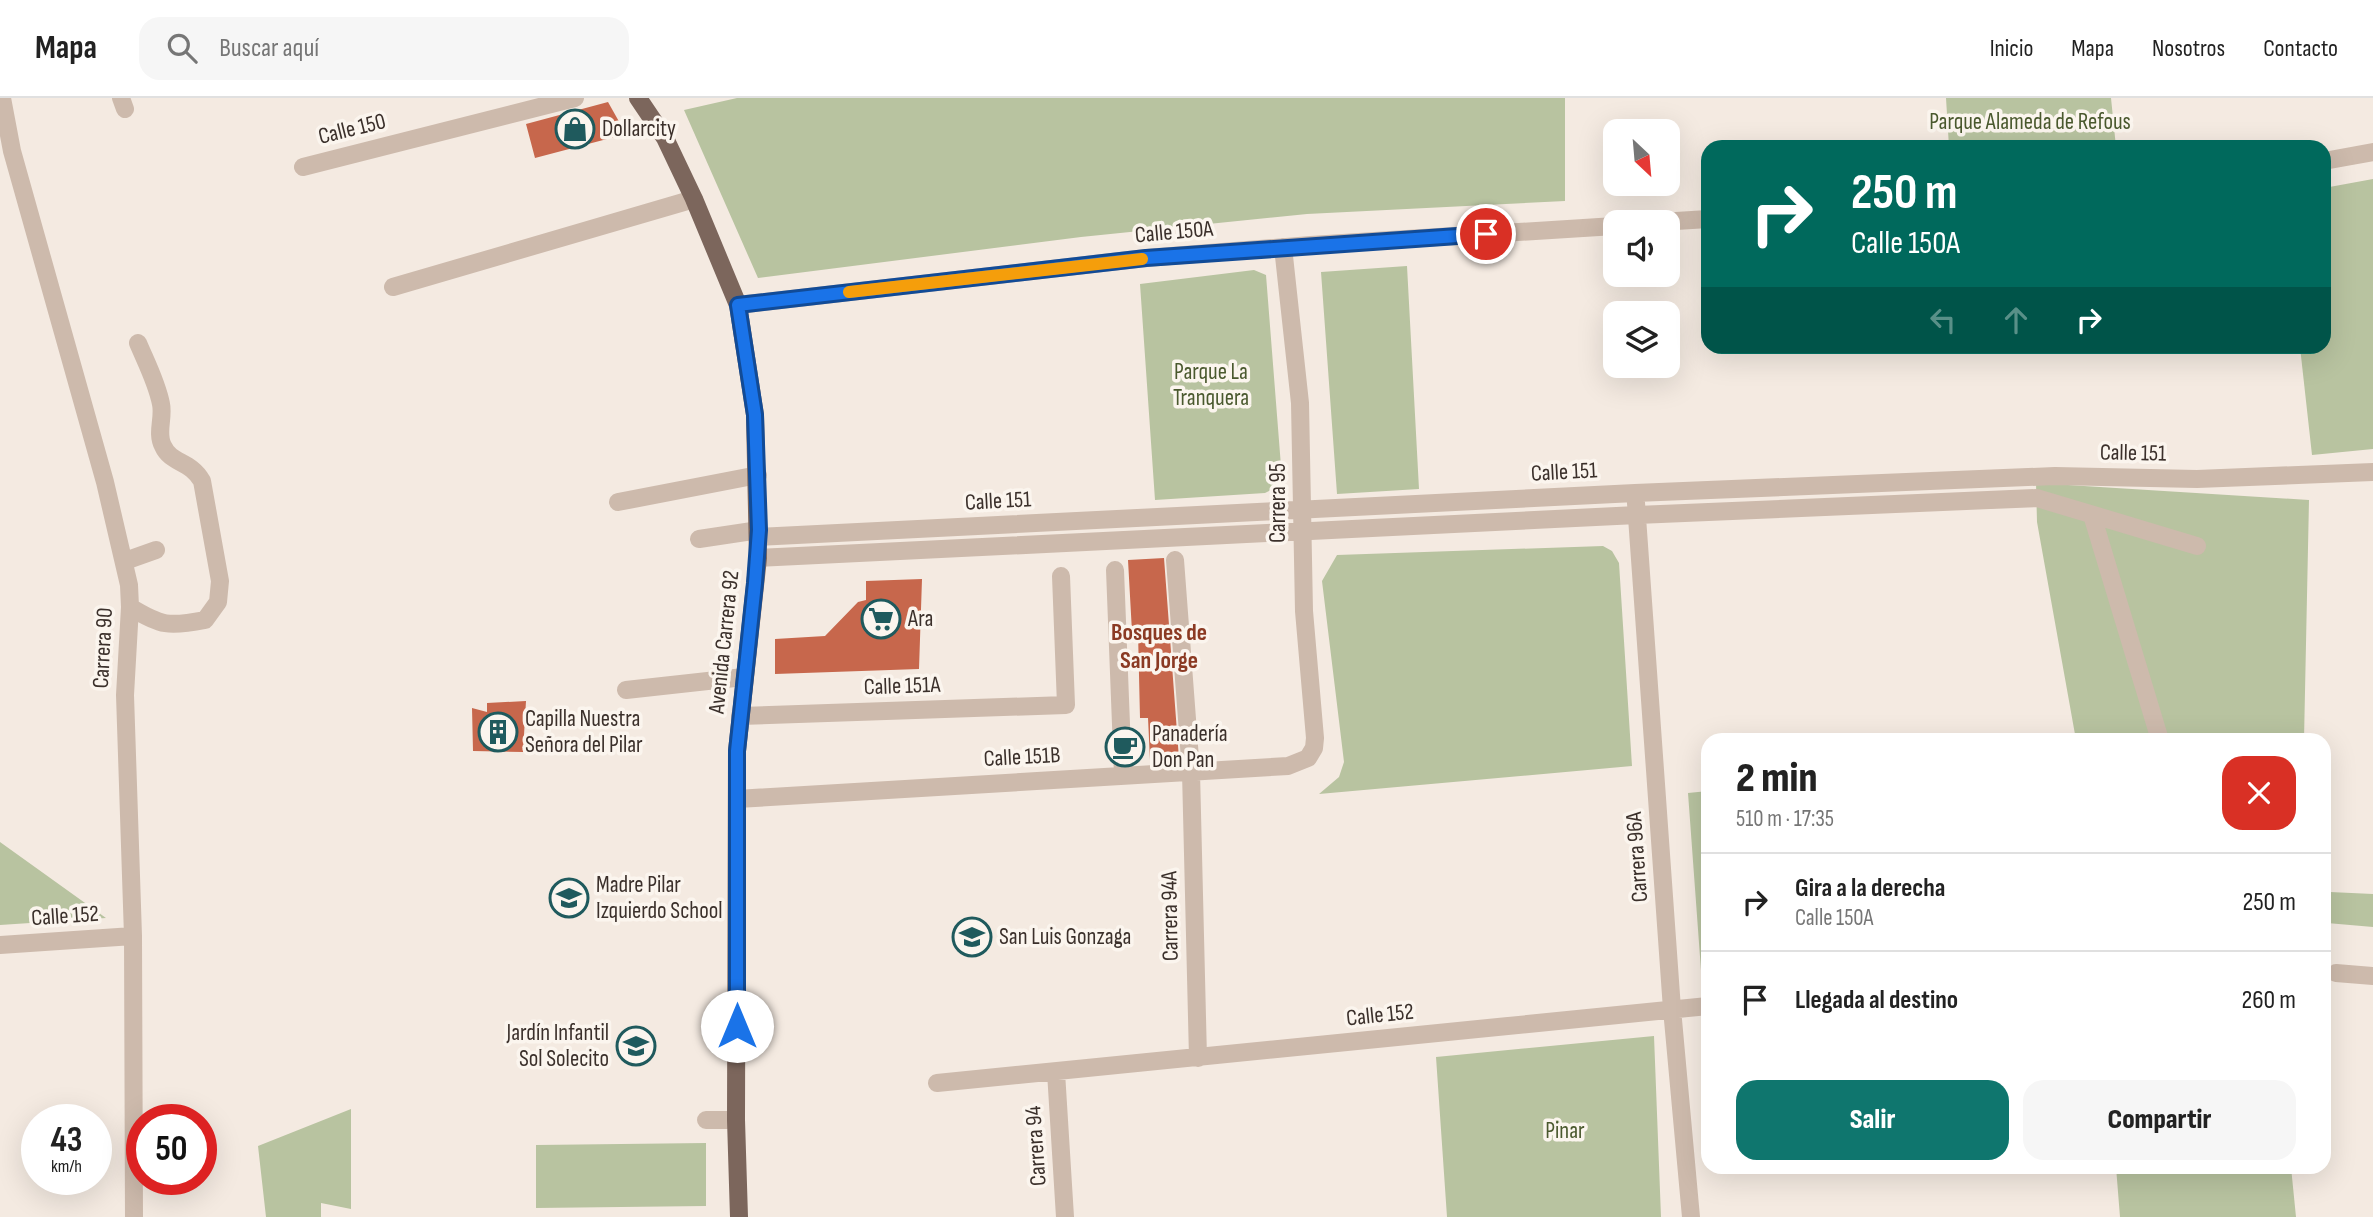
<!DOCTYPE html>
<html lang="es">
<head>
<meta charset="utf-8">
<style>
	:root { --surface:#fff; --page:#f6f6f6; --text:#222; --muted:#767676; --line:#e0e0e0; --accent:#0f766e }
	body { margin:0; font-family:"Sofia Sans Condensed",sans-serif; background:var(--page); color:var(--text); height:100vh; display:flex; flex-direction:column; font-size:26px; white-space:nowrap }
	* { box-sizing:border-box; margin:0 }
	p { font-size:23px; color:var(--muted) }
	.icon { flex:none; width:38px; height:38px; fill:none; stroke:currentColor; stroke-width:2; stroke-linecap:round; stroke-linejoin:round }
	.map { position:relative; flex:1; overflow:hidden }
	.details { position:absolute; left:1701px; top:635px; width:630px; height:441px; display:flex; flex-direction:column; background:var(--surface); border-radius:21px; box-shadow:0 7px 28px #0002 }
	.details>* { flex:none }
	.hud { position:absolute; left:1701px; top:42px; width:630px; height:214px; border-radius:21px; box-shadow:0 7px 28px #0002; background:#00695c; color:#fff; overflow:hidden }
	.needle { width:46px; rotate:154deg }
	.tools { position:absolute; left:1603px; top:21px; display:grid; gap:14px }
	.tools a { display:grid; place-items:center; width:77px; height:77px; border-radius:14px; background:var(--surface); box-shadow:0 7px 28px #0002; font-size:35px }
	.speed { position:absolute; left:21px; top:1006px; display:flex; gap:14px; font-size:35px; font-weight:700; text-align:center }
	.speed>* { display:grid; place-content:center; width:91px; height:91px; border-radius:50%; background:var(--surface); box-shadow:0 7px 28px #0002; line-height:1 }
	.speed small { font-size:18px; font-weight:400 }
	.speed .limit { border:10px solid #d22; background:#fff; color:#111 }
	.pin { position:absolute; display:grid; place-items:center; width:60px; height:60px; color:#fff; margin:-30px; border:4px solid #fff; border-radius:50%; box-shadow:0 2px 7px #0007 }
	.me { position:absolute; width:77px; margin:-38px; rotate:0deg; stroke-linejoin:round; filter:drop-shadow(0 0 5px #0008) }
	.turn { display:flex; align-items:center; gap:24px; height:147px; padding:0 35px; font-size:32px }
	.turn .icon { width:91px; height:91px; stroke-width:2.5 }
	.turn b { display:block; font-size:49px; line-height:60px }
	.lanes { display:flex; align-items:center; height:66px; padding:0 35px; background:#0003; justify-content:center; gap:35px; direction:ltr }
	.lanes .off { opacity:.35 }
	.round { display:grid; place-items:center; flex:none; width:74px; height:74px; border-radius:21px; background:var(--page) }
	.head { display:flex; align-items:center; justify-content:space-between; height:119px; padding:0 35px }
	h1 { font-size:42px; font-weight:800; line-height:52px }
	.action { display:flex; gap:14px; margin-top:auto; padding:14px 35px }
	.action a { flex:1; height:80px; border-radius:21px; background:var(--accent); color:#fff; font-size:28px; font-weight:800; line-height:80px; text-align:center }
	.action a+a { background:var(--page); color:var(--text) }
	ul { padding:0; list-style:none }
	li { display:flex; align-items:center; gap:21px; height:98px; padding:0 35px; border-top:2px solid var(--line) }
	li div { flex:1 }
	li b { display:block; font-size:26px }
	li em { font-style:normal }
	header { display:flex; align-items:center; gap:42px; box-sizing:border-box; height:98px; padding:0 35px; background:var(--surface); border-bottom:2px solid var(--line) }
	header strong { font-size:33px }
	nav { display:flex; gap:38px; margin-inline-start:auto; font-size:24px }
	.search { width:490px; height:63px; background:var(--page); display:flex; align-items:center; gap:18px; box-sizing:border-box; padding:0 24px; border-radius:21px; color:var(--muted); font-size:26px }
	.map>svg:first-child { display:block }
	.green { fill:#b8c3a0 }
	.building { fill:#c7674c }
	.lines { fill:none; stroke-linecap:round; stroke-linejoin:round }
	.minor { stroke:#cdbaac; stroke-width:18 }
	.major { stroke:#7c665c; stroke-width:18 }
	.route-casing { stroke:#114b97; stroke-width:18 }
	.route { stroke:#1a73e8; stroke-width:12 }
	.slow { stroke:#f59e0b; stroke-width:12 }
	.labels { text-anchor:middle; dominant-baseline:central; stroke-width:7; stroke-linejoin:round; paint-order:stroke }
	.park-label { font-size:23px; fill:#4a592e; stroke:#fbf5ee }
	.street-label { font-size:23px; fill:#3b302b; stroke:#fbf5ee }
	.poi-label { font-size:23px; fill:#3b302b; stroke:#fbf5ee; text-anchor:start }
	.neighbourhood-label { font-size:24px; font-weight:bold; fill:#8b3a23; stroke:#fbf5ee }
</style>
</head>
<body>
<header>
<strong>Mapa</strong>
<div class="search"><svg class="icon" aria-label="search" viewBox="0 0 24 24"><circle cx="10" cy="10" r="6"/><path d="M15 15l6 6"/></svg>Buscar aquí</div>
<nav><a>Inicio</a><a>Mapa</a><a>Nosotros</a><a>Contacto</a></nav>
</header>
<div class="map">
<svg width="2373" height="1119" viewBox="0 0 2373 1119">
	<rect width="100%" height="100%" fill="#f4eae1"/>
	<path class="green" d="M737,0H1565V103L1307,116L1081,139L758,180L684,12Z
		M1946,0H2111L2116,49H1949Z
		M2373,81V351L2312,357L2300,249L2324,248V90Z
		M1407,168L1419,391L1337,396L1321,174Z
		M1254,172L1266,177L1282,381L1275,390L1265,395L1155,402L1140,186Z
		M2036,385L2309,402L2304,642H2076L2037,424Z
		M1603,448L1612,453L1619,465L1632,668L1319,696L1339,679L1344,664L1322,483L1337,457Z
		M1708,693V885L1702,886L1688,695Z
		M0,744L106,820L0,827Z
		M2330,794L2373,796V829L2327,825Z
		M1654,938L1661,1119H1447L1436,959Z
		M351,1011V1111L321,1105V1119H266L258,1048Z
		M706,1045V1108L536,1110V1047Z
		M2116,1069H2291L2296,1119H2120Z"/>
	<path class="building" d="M608,4L626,36L535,60L526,26Z
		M1164,460L1179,661L1150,662L1148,620H1140L1138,534H1132L1128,462Z
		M922,481L919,571L775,576V541L825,538L858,504L866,502V483Z
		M526,603L523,654L473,653L472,610L487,614V605Z"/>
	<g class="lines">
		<path class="minor" d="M2,0L12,53L105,384L129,487L130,509L125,597L133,838L134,1119
			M121,0L125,11
			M2324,63L2373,54
			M303,69L575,0
			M1660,124L1708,121
			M393,189L694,101
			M738,207L1146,160L1311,147L1615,128
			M618,404L758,377
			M1636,405L1672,911L1691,1119
			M2092,417L2160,642
			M759,439L1635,395L2055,378L2197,381L2373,374
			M699,441L759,432
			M758,460L1637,417L2037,400L2197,448
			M1175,462L1191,674L1198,960
			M125,463L156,452
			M1115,472L1123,678
			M130,509C161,528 169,529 205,522L218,504L220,483L202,383C190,362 171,366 163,348C156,335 164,320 161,306C157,285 146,264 138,245
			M626,592L744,579
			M740,618L1066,607L1061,478
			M737,701L1288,668L1308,660L1314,650L1315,640L1304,513L1300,305L1283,149
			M0,847L133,838
			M2336,875L2373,878
			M1056,974L1065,1119
			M937,985L1708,908
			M706,1022H736"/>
		<path class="major" d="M638,0L665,40L694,101L738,207L755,317L758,460L737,653L736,1022L739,1119"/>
	</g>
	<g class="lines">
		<defs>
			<path id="route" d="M737,928V653L755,485L759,432L755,317L738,207L1146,160L1486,136"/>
		</defs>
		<use href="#route" class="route-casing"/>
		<use href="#route" class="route"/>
		<path class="slow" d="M849,194L1142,161"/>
	</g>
	<defs>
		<symbol id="shop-ring" viewBox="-11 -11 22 22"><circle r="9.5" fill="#fbf5ee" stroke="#1f5a5d" stroke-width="1.5"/><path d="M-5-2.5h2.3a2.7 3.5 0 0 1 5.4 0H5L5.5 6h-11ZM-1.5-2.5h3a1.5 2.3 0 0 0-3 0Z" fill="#1f5a5d"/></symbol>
		<symbol id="supermarket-ring" viewBox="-11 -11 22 22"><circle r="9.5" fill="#fbf5ee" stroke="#1f5a5d" stroke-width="1.5"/><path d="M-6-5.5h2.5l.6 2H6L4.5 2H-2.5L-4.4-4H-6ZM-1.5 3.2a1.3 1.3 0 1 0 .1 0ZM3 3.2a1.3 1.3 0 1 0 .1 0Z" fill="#1f5a5d"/></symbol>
		<symbol id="building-ring" viewBox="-11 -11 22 22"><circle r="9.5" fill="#fbf5ee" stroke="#1f5a5d" stroke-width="1.5"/><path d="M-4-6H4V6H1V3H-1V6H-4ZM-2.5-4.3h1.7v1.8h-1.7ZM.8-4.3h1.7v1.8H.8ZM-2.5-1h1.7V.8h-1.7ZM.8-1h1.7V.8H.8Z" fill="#1f5a5d"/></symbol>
		<symbol id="cafe-ring" viewBox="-11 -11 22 22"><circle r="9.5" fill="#fbf5ee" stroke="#1f5a5d" stroke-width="1.5"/><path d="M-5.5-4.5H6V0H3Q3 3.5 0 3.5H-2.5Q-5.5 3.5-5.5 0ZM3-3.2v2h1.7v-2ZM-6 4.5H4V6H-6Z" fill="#1f5a5d"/></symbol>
		<symbol id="school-ring" viewBox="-11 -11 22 22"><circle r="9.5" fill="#fbf5ee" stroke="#1f5a5d" stroke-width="1.5"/><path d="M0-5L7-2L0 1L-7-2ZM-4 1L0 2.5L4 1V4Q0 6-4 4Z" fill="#1f5a5d"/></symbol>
	</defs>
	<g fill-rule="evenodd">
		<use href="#shop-ring" x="553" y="9" width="44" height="44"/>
		<use href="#supermarket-ring" x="859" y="499" width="44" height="44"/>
		<use href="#building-ring" x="476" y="612" width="44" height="44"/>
		<use href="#cafe-ring" x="1103" y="627" width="44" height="44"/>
		<use href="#school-ring" x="547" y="778" width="44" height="44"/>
		<use href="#school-ring" x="950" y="817" width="44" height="44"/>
		<use href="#school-ring" x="614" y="926" width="44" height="44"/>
	</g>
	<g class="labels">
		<g class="park-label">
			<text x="2030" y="24">Parque Alameda de Refous</text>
			<text x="1211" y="274">Parque La<tspan x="1211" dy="26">Tranquera</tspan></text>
			<text x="1565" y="1033">Pinar</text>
		</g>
		<g class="street-label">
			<text transform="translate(352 31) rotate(-14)">Calle 150</text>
			<text transform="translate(1174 134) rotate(-5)">Calle 150A</text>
			<text transform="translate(2133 355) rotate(1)">Calle 151</text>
			<text transform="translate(1564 374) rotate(-3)">Calle 151</text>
			<text transform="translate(998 403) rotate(-3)">Calle 151</text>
			<text transform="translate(1278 405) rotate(-90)">Carrera 95</text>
			<text transform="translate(724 544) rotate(-84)">Avenida Carrera 92</text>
			<text transform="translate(103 550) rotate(-87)">Carrera 90</text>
			<text transform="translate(902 588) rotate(-2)">Calle 151A</text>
			<text transform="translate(1022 659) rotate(-3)">Calle 151B</text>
			<text transform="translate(1637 759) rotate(-94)">Carrera 96A</text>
			<text transform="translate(65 818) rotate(-4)">Calle 152</text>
			<text transform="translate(1170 818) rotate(-91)">Carrera 94A</text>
			<text transform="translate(1380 917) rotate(-6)">Calle 152</text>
			<text transform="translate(1036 1048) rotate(-94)">Carrera 94</text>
		</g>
		<g class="poi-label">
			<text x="602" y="31">Dollarcity</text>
			<text x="908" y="521">Ara</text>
			<text x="525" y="621">Capilla Nuestra<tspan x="525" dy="26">Señora del Pilar</tspan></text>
			<text x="1152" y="636">Panadería<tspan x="1152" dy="26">Don Pan</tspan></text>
			<text x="596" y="787">Madre Pilar<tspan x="596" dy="26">Izquierdo School</tspan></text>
			<text x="999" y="839">San Luis Gonzaga</text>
			<text x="609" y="935" text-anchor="end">Jardín Infantil<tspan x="609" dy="26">Sol Solecito</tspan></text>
		</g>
		<g class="neighbourhood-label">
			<text x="1159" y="534">Bosques de<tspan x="1159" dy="28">San Jorge</tspan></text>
		</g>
	</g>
</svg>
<div class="tools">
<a><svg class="needle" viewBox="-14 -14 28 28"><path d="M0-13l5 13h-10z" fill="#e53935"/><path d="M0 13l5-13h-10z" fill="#767676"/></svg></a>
<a><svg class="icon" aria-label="sound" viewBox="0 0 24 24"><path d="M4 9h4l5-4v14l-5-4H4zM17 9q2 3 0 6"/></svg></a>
<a><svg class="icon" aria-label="layers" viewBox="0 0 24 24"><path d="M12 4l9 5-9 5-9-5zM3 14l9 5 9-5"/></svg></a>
</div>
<div class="speed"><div>43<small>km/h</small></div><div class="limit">50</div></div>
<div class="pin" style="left:1486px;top:136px;background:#d93025"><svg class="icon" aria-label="arrive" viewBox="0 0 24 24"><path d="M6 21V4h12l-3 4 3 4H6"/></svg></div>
<svg class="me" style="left:737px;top:928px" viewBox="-20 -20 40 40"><circle r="19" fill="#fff"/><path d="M0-13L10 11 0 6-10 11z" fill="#1a73e8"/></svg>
<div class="hud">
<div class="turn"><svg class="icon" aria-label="right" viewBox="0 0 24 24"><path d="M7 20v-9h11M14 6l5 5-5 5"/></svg><div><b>250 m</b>Calle 150A</div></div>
<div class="lanes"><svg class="icon off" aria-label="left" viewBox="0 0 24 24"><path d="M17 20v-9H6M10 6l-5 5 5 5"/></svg><svg class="icon off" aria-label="ahead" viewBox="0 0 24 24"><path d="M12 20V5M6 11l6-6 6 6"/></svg><svg class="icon" aria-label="right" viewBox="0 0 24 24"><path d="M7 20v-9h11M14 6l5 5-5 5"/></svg></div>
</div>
<section class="details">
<div class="head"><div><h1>2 min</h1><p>510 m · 17:35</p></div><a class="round" style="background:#d93025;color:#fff"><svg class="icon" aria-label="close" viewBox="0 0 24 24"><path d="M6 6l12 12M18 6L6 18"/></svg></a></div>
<ul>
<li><svg class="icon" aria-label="right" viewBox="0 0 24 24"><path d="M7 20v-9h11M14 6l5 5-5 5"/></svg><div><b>Gira a la derecha</b><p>Calle 150A</p></div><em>250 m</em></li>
<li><svg class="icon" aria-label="arrive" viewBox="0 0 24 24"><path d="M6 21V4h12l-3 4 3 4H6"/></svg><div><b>Llegada al destino</b></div><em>260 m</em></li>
</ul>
<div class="action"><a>Salir</a><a>Compartir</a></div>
</section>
</div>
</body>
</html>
